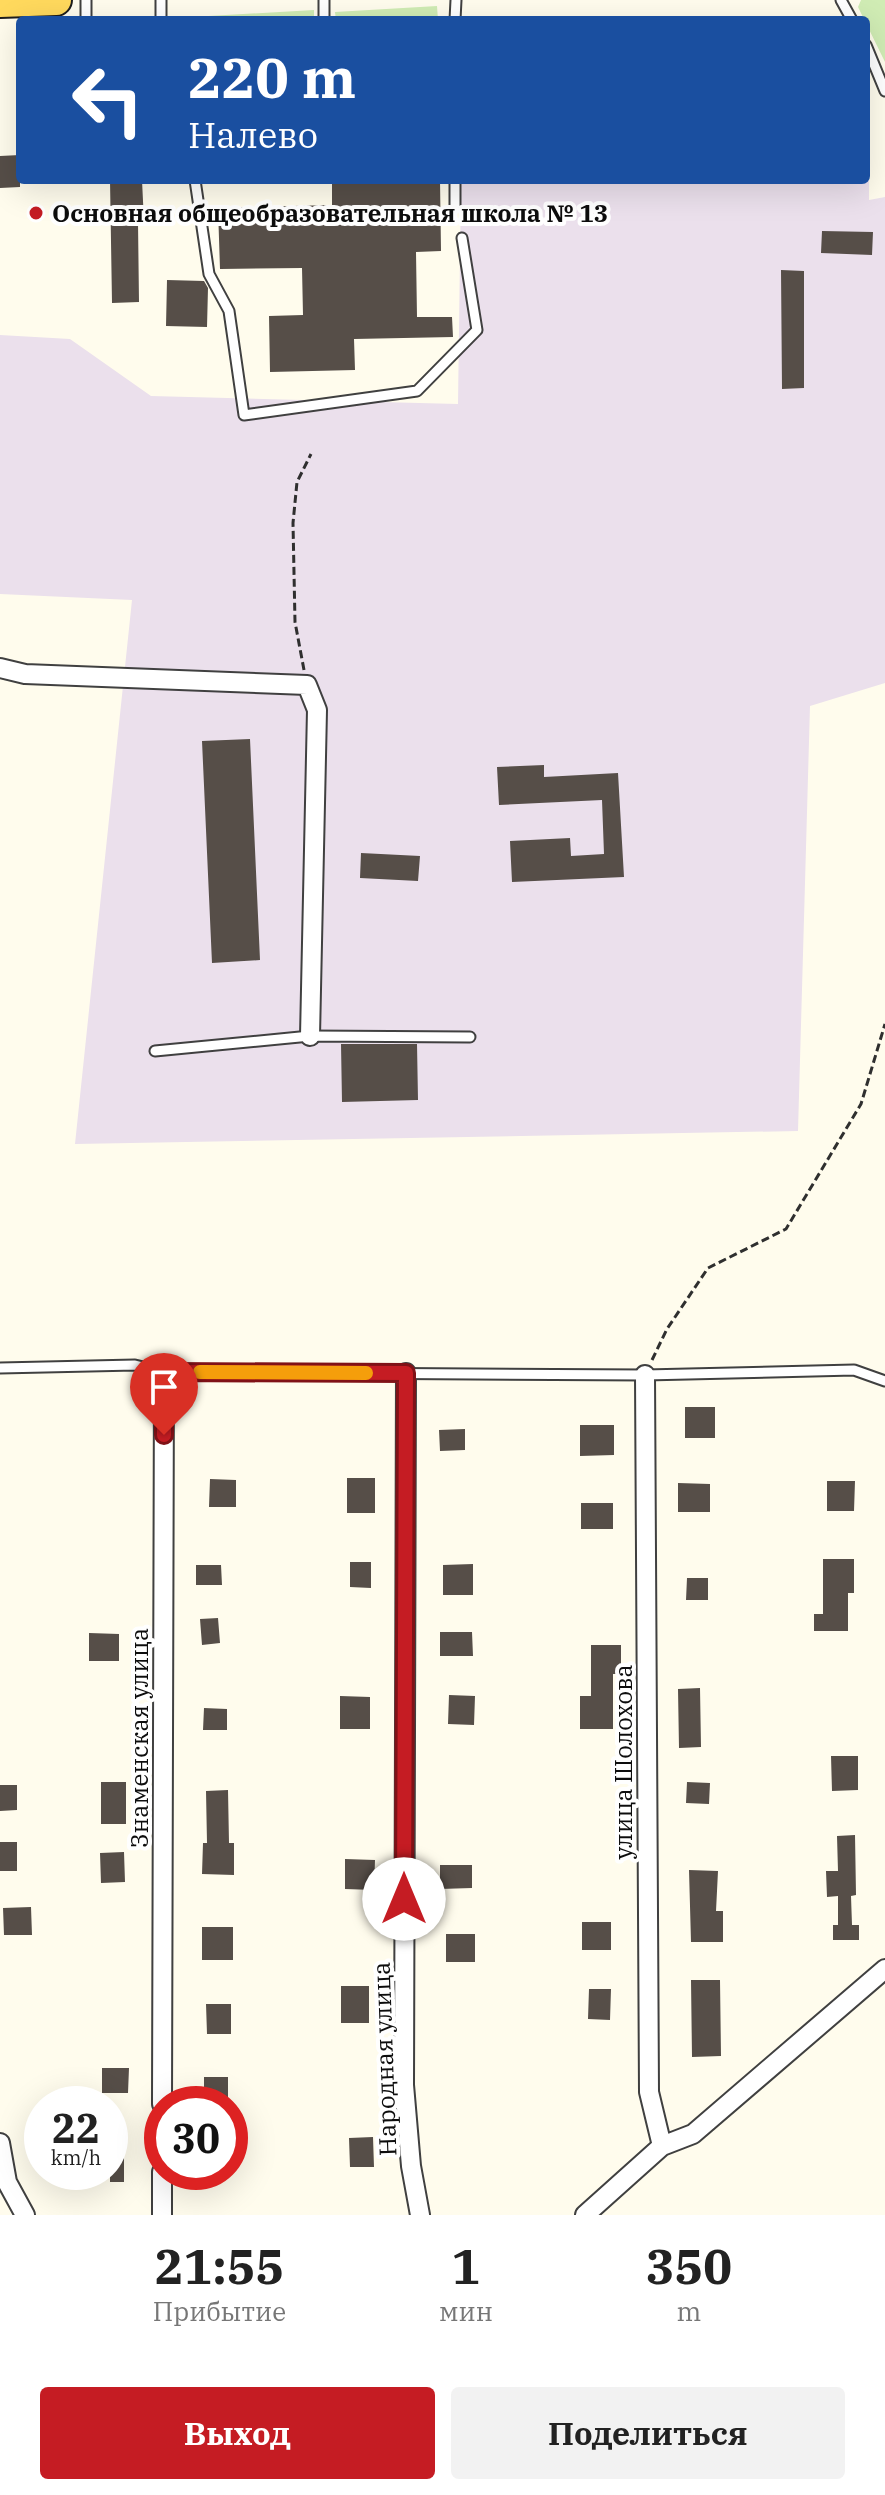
<!DOCTYPE html>
<html lang="ru">
<head>
<meta charset="utf-8">
<style>
	:root { --surface:#fff; --page:#f2f2f2; --text:#222; --muted:#767676; --accent:#c51c23 }
	body { margin:0; font-family:"IBM Plex Serif",serif; background:var(--page); color:var(--text); height:100vh; display:flex; flex-direction:column; font-size:30px; white-space:nowrap }
	* { box-sizing:border-box; margin:0 }
	p { font-size:26px; color:var(--muted) }
	.icon { flex:none; width:44px; height:44px; fill:none; stroke:currentColor; stroke-width:2; stroke-linecap:round; stroke-linejoin:round }
	.map { position:relative; height:2215px; overflow:hidden }
	.panel { display:flex; flex-direction:column; background:var(--surface); flex:1 }
	.panel>* { flex:none }
	.guide { position:absolute; left:16px; top:16px; width:854px; height:168px; border-radius:8px; box-shadow:0 8px 32px #0002; background:#1a4fa0; color:#fff; overflow:hidden }
	.speed { position:absolute; left:24px; top:2086px; display:flex; gap:16px; font-size:40px; font-weight:700; text-align:center }
	.speed>* { display:grid; place-content:center; width:104px; height:104px; border-radius:50%; background:var(--surface); box-shadow:0 8px 32px #0002; line-height:1 }
	.speed small { font-size:20px; font-weight:400 }
	.speed .limit { border:12px solid #d22; background:#fff; color:#111 }
	.pin { position:absolute; display:grid; place-items:center; width:68px; height:68px; color:#fff; margin:-82px -34px; border-radius:50% 50% 50% 0; rotate:-45deg; box-shadow:0 0 8px #0007 }
	.pin .icon { rotate:45deg }
	.me { position:absolute; width:88px; margin:-44px; rotate:0deg; stroke-linejoin:round; filter:drop-shadow(0 0 6px #0008) }
	.turn { display:flex; align-items:center; gap:28px; height:168px; padding:0 40px; font-size:36px }
	.turn .icon { width:104px; height:104px; stroke-width:2.5 }
	.turn b { display:block; font-size:56px; line-height:68px }
	.eta { display:flex; justify-content:space-evenly; align-items:center; height:136px; text-align:center }
	.eta b { font-size:48px; font-weight:700; line-height:56px }
	.cta { display:flex; gap:16px; margin-top:auto; padding:16px 40px }
	.cta a { flex:1; height:92px; border-radius:8px; background:var(--accent); color:#fff; font-size:32px; font-weight:700; line-height:92px; text-align:center }
	.cta a+a { background:var(--page); color:var(--text) }
	.map>svg:first-child { display:block }
	.industrial { fill:#ebe0ec }
	.green { fill:#d0ecb4 }
	.building { fill:#564e48 }
	.lines { fill:none; stroke-linecap:round; stroke-linejoin:round }
	.service-casing { stroke:#404040; stroke-width:13 }
	.minor-casing { stroke:#404040; stroke-width:22 }
	.primary-casing { stroke:#1e1e1e; stroke-width:34 }
	.path { stroke:#2f2f2f; stroke-width:3; stroke-dasharray:8 4; stroke-linecap:butt }
	.service { stroke:#fff; stroke-width:9 }
	.minor { stroke:#fff; stroke-width:18 }
	.primary { stroke:#ffd95d; stroke-width:30 }
	.route-casing { stroke:#801217; stroke-width:20 }
	.route { stroke:#c51c23; stroke-width:14 }
	.slow { stroke:#f59e0b; stroke-width:14 }
	.poi-dot { fill:#c51c23; stroke:#fff; stroke-width:3 }
	.labels { text-anchor:middle; dominant-baseline:central; stroke-width:8; stroke-linejoin:round; paint-order:stroke }
	.poi-label { font-size:24px; font-weight:bold; fill:#0d0d0d; stroke:#fff; text-anchor:start }
	.street-label { font-size:24px; fill:#0d0d0d; stroke:#fff }
</style>
</head>
<body>
<div class="map">
<svg width="885" height="2215" viewBox="0 0 885 2215">
	<rect width="100%" height="100%" fill="#fffced"/>
	<path class="industrial" d="M866,157L869,167V200L885,197V683L810,706L798,1131L75,1144L132,600L0,594V335L70,339L151,396L458,404L461,180H866Z"/>
	<path class="green" d="M861,0H885V62L858,7Z
		M437,6L438,20H336L335,12Z
		M314,10V20H192L191,17Z"/>
	<path class="building" d="M20,155V187L0,188V156Z
		M110,180H142L144,222H138L139,302L112,303Z
		M332,180H440L441,251L416,252L417,317H452L453,337L354,339L355,370L270,372L269,316L303,315L302,268L220,269L218,208L332,205Z
		M822,231L873,232L872,255L821,253Z
		M781,270L804,271V388L782,389Z
		M167,280L204,281L208,288L207,327L166,326Z
		M250,739L260,960L212,963L202,741Z
		M544,765V777L618,773L624,877L512,882L510,841L570,838L571,856L604,854L602,800L499,805L497,767Z
		M361,853L420,856L418,881L360,878Z
		M341,1044H417L418,1100L342,1102Z
		M685,1407H715V1438H685Z
		M580,1425H614V1455L580,1456Z
		M465,1429V1450L440,1451L439,1430Z
		M347,1478H375V1513H347Z
		M210,1479L236,1480V1507H209Z
		M827,1481H855L854,1511H827Z
		M678,1483L710,1484V1512H678Z
		M581,1503H613V1529H581Z
		M823,1559H854V1593H848V1631H814V1614H823Z
		M350,1562H371V1588L350,1587Z
		M473,1564V1595H443V1565Z
		M196,1565H221L222,1585H196Z
		M687,1578H708V1600H686Z
		M218,1618L220,1643L202,1645L200,1619Z
		M440,1632H472L473,1656H440Z
		M89,1633L119,1634V1661H89Z
		M591,1645H621V1674H613V1729H580V1696H591Z
		M700,1688L701,1747L679,1748L678,1689Z
		M449,1695L475,1696L474,1725L448,1724Z
		M340,1696L370,1697V1729H340Z
		M204,1708L227,1709V1730H203Z
		M831,1756H858V1790L832,1791Z
		M101,1782H126V1824H101Z
		M687,1782L710,1783L709,1804L686,1803Z
		M0,1785H17V1810L0,1811Z
		M228,1790L229,1843H234V1875L202,1874L203,1843H207L206,1791Z
		M855,1835L856,1895L851,1896L852,1925H859V1940H833V1925H838V1896L827,1897L826,1871H838L837,1836Z
		M0,1842H17V1871H0Z
		M124,1852L125,1882L101,1883L100,1853Z
		M345,1859L375,1860L374,1890L345,1889Z
		M440,1865H472V1888L440,1889Z
		M689,1870L718,1871L716,1911H723V1942H691Z
		M31,1907L32,1935H4L3,1908Z
		M582,1922H611V1950H582Z
		M202,1927H233V1960H202Z
		M446,1934H475V1962H446Z
		M691,1980H720L721,2056L692,2057Z
		M341,1986H369V2023H341Z
		M589,1989H611L610,2020L588,2019Z
		M206,2004H231V2034H207Z
		M102,2068H129L128,2093H102Z
		M204,2077H228V2100H204Z
		M373,2137L374,2167H350L349,2138Z
		M110,2145H124V2182H110Z"/>
	<g class="lines">
		<defs>
			<path id="service" d="M86,0V20
				M324,0V20
				M841,0L852,20
				M161,20V0
				M455,20L456,0
				M866,45L885,91
				M195,180L209,274L229,311L244,415L417,391L477,330L462,238
				M455,180V205
				M155,1051L310,1036L470,1037
				M0,1368L135,1365L164,1372L645,1375L854,1370L885,1381"/>
			<path id="minor" d="M0,668L25,674L307,685L317,710L310,1036
				M406,1373L404,2085L411,2166L420,2215
				M645,1375L649,2092L662,2146
				M162,2104L164,1372
				M0,2143L7,2182L25,2215
				M162,2215V2172
				M585,2215L662,2146L693,2134L885,1969"/>
			<path id="primary" d="M0,2L56,0"/>
		</defs>
		<use href="#service" class="service-casing"/>
		<use href="#minor" class="minor-casing"/>
		<use href="#primary" class="primary-casing"/>
		<path class="path" d="M304,670L295,622L293,523L297,482L311,454
			M652,1360L667,1329L708,1268L786,1229L861,1104L885,1024"/>
		<use href="#service" class="service"/>
		<use href="#minor" class="minor"/>
		<use href="#primary" class="primary"/>
	</g>
	<g class="lines">
		<defs>
			<path id="route" d="M164,1435V1372L406,1373L404,1899"/>
		</defs>
		<use href="#route" class="route-casing"/>
		<use href="#route" class="route"/>
		<path class="slow" d="M200,1372L366,1373"/>
	</g>
	<circle class="poi-dot" cx="36" cy="213" r="8"/>
	<g class="labels">
		<g class="poi-label">
			<text x="52" y="213">Основная общеобразовательная школа № 13</text>
		</g>
		<g class="street-label">
			<text transform="translate(139 1738) rotate(-90)">Знаменская улица</text>
			<text transform="translate(623 1762) rotate(-90)">улица Шолохова</text>
			<text transform="translate(384 2059) rotate(-92)">Народная улица</text>
		</g>
	</g>
</svg>
<div class="speed"><div>22<small>km/h</small></div><div class="limit">30</div></div>
<div class="pin" style="left:164px;top:1435px;background:#d93025"><svg class="icon" aria-label="arrive" viewBox="0 0 24 24"><path d="M6 21V4h12l-3 4 3 4H6"/></svg></div>
<svg class="me" style="left:404px;top:1899px" viewBox="-20 -20 40 40"><circle r="19" fill="#fff"/><path d="M0-13L10 11 0 6-10 11z" fill="#c51c23"/></svg>
<div class="guide">
<div class="turn"><svg class="icon" aria-label="left" viewBox="0 0 24 24"><path d="M17 20v-9H6M10 6l-5 5 5 5"/></svg><div><b>220 m</b>Налево</div></div>
</div>
</div>
<section class="panel">
<div class="eta">
<div><b>21:55</b><p>Прибытие</p></div>
<div><b>1</b><p>мин</p></div>
<div><b>350</b><p>m</p></div>
</div>
<div class="cta"><a>Выход</a><a>Поделиться</a></div>
</section>
</body>
</html>
